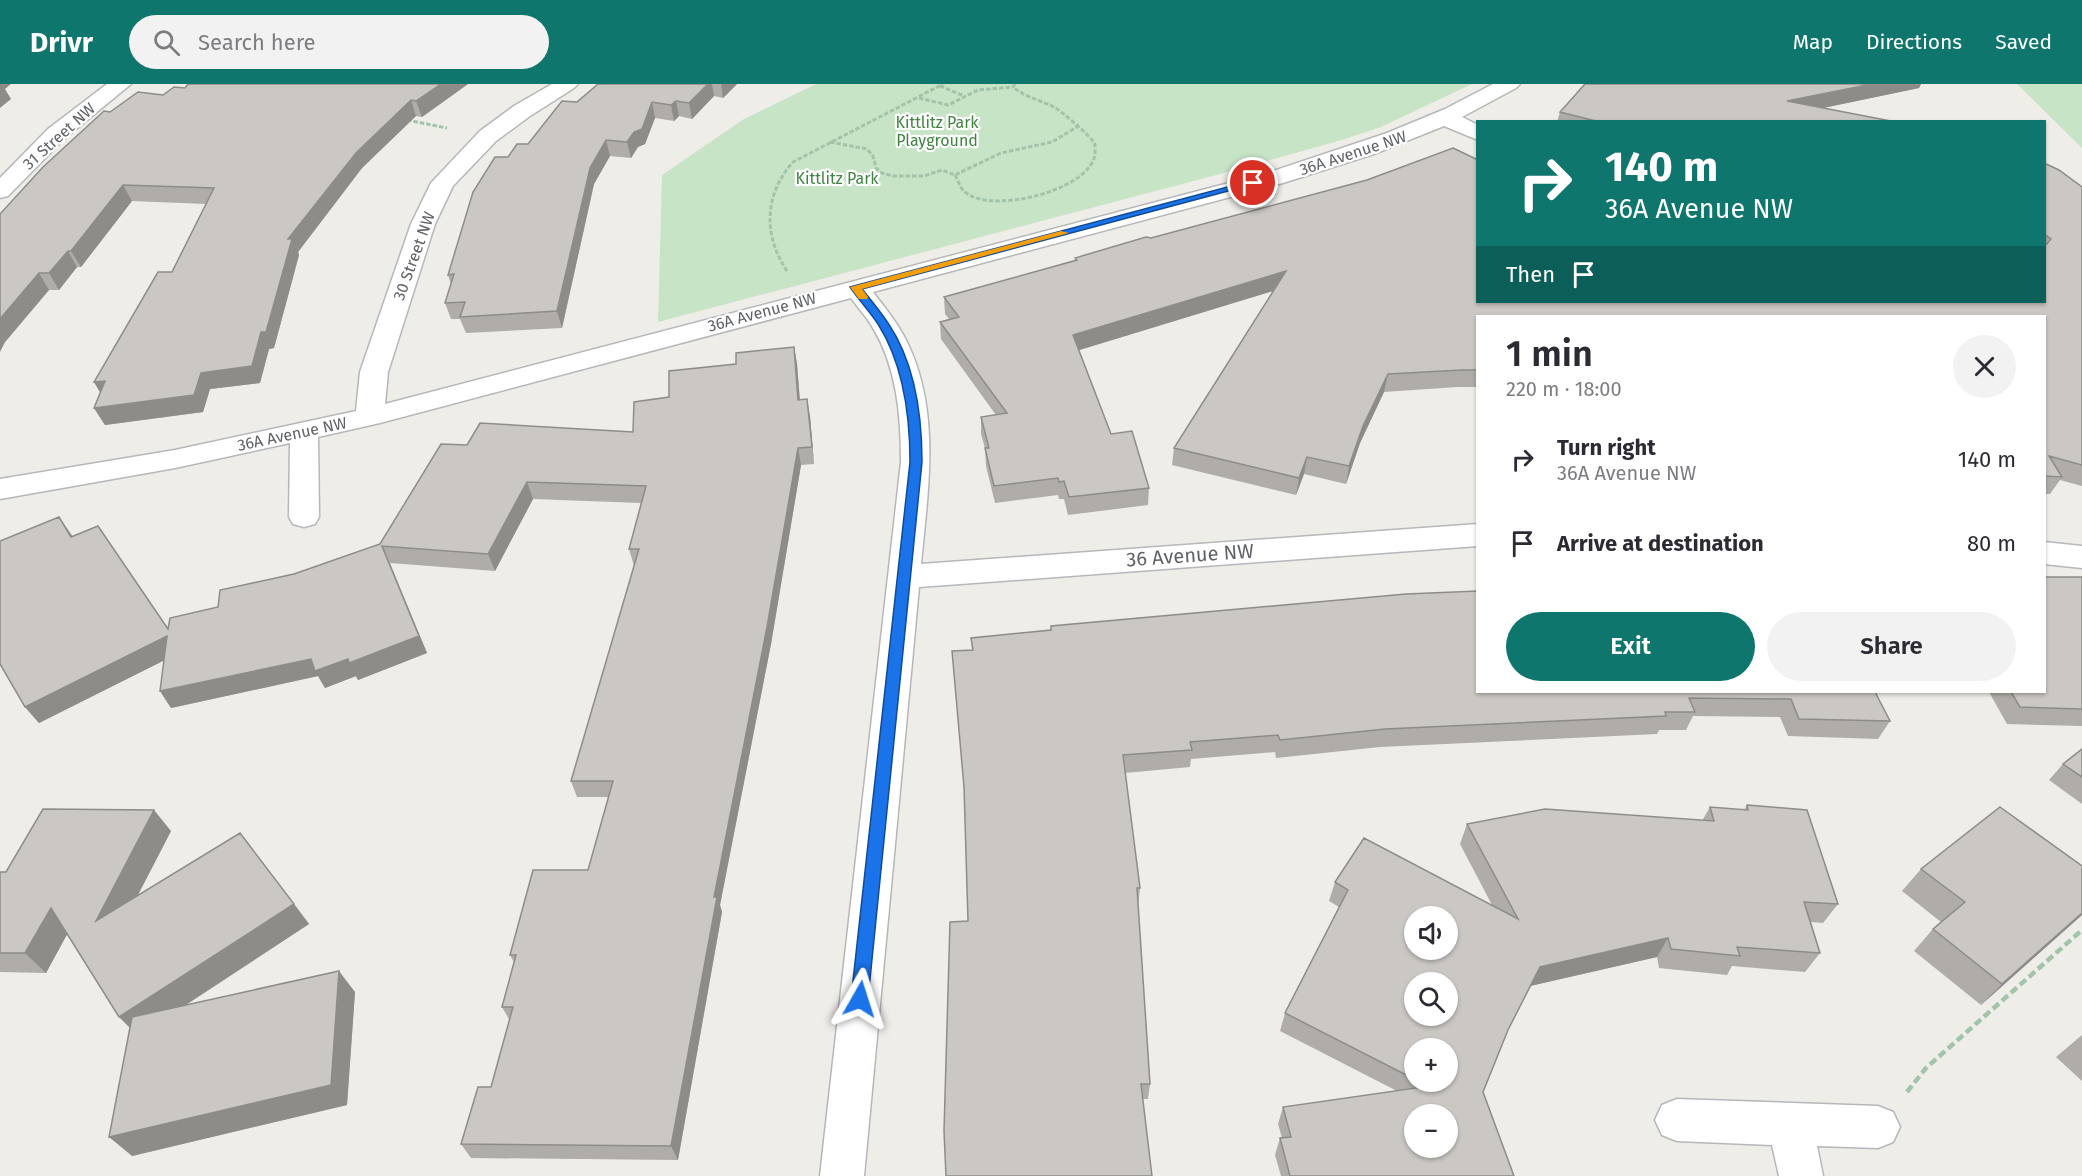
<!DOCTYPE html>
<html lang="en">
<head>
<meta charset="utf-8">
<style>
	:root { --surface:#fff; --page:#f2f2f3; --text:#2b2b33; --muted:#7c7c81; --accent:#0f766e }
	body { margin:0; font-family:"Fira Sans",sans-serif; background:var(--page); color:var(--text); height:100vh; display:flex; flex-direction:column; font-size:22px; white-space:nowrap }
	* { box-sizing:border-box; margin:0 }
	p { font-size:20px; color:var(--muted) }
	.icon { flex:none; width:33px; height:33px; fill:none; stroke:currentColor; stroke-width:2; stroke-linecap:round; stroke-linejoin:round }
	.map { position:relative; flex:1; overflow:hidden }
	.drawer { position:absolute; left:1476px; top:231px; width:570px; height:378px; display:flex; flex-direction:column; background:var(--surface); border-radius:0px; box-shadow:0 2px 4px #0004 }
	.drawer>* { flex:none }
	.guide { position:absolute; left:1476px; top:36px; width:570px; height:183px; border-radius:0px; box-shadow:0 2px 4px #0004; background:#0f766e; color:#fff; overflow:hidden }
	.fabs { position:absolute; left:1404px; top:822px; display:grid; gap:12px }
	.fabs a { display:grid; place-items:center; width:54px; height:54px; border-radius:50%; background:var(--surface); box-shadow:0 2px 4px #0004; font-size:30px }
	.pin { position:absolute; display:grid; place-items:center; width:51px; height:51px; color:#fff; margin:-26px; border:3px solid #fff; border-radius:50%; box-shadow:0 2px 6px #0007 }
	.me { position:absolute; width:66px; margin:-33px; rotate:6deg; stroke-linejoin:round; filter:drop-shadow(0 0 4px #0008) }
	.turn { display:flex; align-items:center; gap:21px; height:126px; padding:0 30px; font-size:27px }
	.turn .icon { width:78px; height:78px; stroke-width:2.5 }
	.turn b { display:block; font-size:42px; line-height:51px }
	.then { display:flex; align-items:center; height:57px; padding:0 30px; background:#0003; gap:12px; font-size:22px }
	.round { display:grid; place-items:center; flex:none; width:63px; height:63px; border-radius:32px; background:var(--page) }
	.head { display:flex; align-items:center; justify-content:space-between; height:102px; padding:0 30px }
	h1 { font-size:36px; font-weight:600; line-height:45px }
	.button { display:flex; gap:12px; margin-top:auto; padding:12px 30px }
	.button a { flex:1; height:69px; border-radius:36px; background:var(--accent); color:#fff; font-size:24px; font-weight:600; line-height:69px; text-align:center }
	.button a+a { background:var(--page); color:var(--text) }
	ul { padding:0; list-style:none }
	li { display:flex; align-items:center; gap:18px; height:84px; padding:0 30px }
	li div { flex:1 }
	li b { display:block; font-size:22px }
	li em { font-style:normal }
	header { display:flex; align-items:center; gap:36px; box-sizing:border-box; height:84px; padding:0 30px; background:var(--accent); color:#fff }
	header strong { font-size:28px }
	nav { display:flex; gap:33px; margin-inline-start:auto; font-size:21px }
	.search { width:420px; height:54px; background:var(--page); display:flex; align-items:center; gap:15px; box-sizing:border-box; padding:0 21px; border-radius:33px; color:var(--muted); font-size:22px }
	.map>svg:first-child { display:block }
	.green { fill:#c8e4c7 }
	.lines { fill:none; stroke-linecap:round; stroke-linejoin:round }
	.street-casing { stroke:#b5b7ba; stroke-width:3 }
	.path-far1 { stroke:#a1c4aa; stroke-width:3; stroke-dasharray:4.5 2; stroke-linecap:butt }
	.path { stroke:#a1c4aa; stroke-width:4.5; stroke-dasharray:8 4; stroke-linecap:butt }
	.street { fill:#fff; fill-rule:evenodd }
	.wall { fill:#afaca9; fill-rule:evenodd }
	.shaded-wall { fill:#8e8c89 }
	.building { fill:#cbc8c4; stroke:#8e8c89; stroke-width:1.5; fill-rule:evenodd }
	.route { fill:#1a73e8; stroke:#114b97; stroke-width:1.5 }
	.slow { fill:#f59e0b }
	.labels { text-anchor:middle; dominant-baseline:central; stroke-width:4.5; stroke-linejoin:round; paint-order:stroke }
	.far-park-label { font-size:16px; fill:#408441; stroke:#fff }
	.far-street-label { font-size:16px; fill:#5f6266; stroke:#fff }
	.street-label { font-size:20px; fill:#5f6266; stroke:#fff }
</style>
</head>
<body>
<header>
<strong>Drivr</strong>
<div class="search"><svg class="icon" aria-label="search" viewBox="0 0 24 24"><circle cx="10" cy="10" r="6"/><path d="M15 15l6 6"/></svg>Search here</div>
<nav><a>Map</a><a>Directions</a><a>Saved</a></nav>
</header>
<div class="map">
<svg width="2082" height="1092" viewBox="0 0 2082 1092">
	<rect width="100%" height="100%" fill="#efede8"/>
	<path class="green" d="M816,0H1472L1381,43L1345,55L1228,88L658,238L662,91L744,35Z
		M2017,0H2082V64Z"/>
	<g class="lines">
		<defs>
			<path id="street" d="M107,0H131L64,55L8,112L0,114V94L48,45Z
				M552,0H578L574,4L530,32L496,57L453,102L435,140L388,288L385,320L1267,89L1387,49L1445,25L1493,0H1520L1516,4L1462,33L1478,41V56L1444,42L1374,70L1283,99L873,208C885,224 898,239 907,258C941,328 928,405 921,480L1478,440V462L919,503L864,1092H820L901,378C901,332 897,284 873,244C867,233 858,224 851,214L380,339L318,353L319,433L315,440L304,443L293,440L289,433L290,359L175,384L0,415V395L175,366L356,327L360,288L411,140L431,99L480,47L514,22Z
				M2044,458L2082,462V484L2044,480Z
				M1677,1015L1878,1022L1893,1028L1900,1043L1893,1058L1878,1064L1817,1062L1823,1092H1779L1772,1061L1677,1057L1662,1051L1655,1036L1662,1021Z"/>
		</defs>
		<use href="#street" class="street-casing"/>
		<path class="path-far1" d="M940,2L964,12
			M919,14L948,21L978,6L1013,3
			M407,36L447,44
			M830,58L867,65L873,72L876,84L882,89L893,92H924L942,86L955,91L1001,69L1052,58L1077,43
			M955,91C958,96 960,104 964,107C989,132 1093,106 1095,69C1095,63 1096,60 1092,56C1088,50 1060,26 1054,23C1040,16 1025,13 1013,3L1015,0
			M787,187C763,151 764,111 793,78L943,0"/>
		<path class="path" d="M1907,1008L1926,984L2082,846"/>
		<use href="#street" class="street"/>
	</g>
	<path class="wall" d="M468,0L422,33L416,32L362,84L298,168L299,171L274,264L269,265L260,299L210,305L203,328L105,341L94,324L100,308L94,298L172,188L206,120L132,117L81,183H77L59,206H49L5,258L110,28L185,4Z
		M598,0H737L723,14L714,12L692,35L679,32L674,37L655,34L645,60L638,63L631,74L610,72L594,100L562,244L466,249L460,235H451L445,219L451,200L448,191L508,73L528,60Z
		M1585,0H1921L1919,4L1823,24L1896,38H1557L1560,28Z
		M2044,79L2082,103V402L2060,396L2050,410H2044V232H1478V303H1457L1384,308L1360,359L1346,400L1304,390L1296,411L1172,381L1174,364L1273,207L1079,266L1111,350L1149,404L1148,421L1068,431L1064,415H1059L1058,411L995,419L986,382L985,364L981,350V333L996,331L941,255L940,238L949,235L945,230L944,213L1075,177V174L1478,218H2044Z
		M794,263L797,280L800,316L810,332L814,380L801,381L771,560L720,821L722,828L678,1076L471,1074L461,1060L491,1003L510,937L502,923L514,878L510,871L588,786L609,713H577L571,697L634,482L629,465L641,419L533,415L495,487L390,479L427,569L358,596L356,592L325,604L318,592L171,624L160,607L164,576L39,639L25,623L72,452L168,545L294,490L380,460L467,361L633,348L669,313L736,280Z
		M2082,493V642L2007,640L1989,608H2044Z
		M971,554L1875,608L1890,637L1878,655L1788,652L1780,633L1693,632L1686,646H1659L1657,650L1380,663L1276,674L1275,668L1191,675L1190,683L1125,689L1140,804L1138,821L1150,1000L1148,1015H1143L968,837L972,566Z
		M2082,665V720L2049,696L2063,680Z
		M1747,721L1838,820L1823,839L1811,838L1820,869L1805,888L1732,882L1727,891L1659,884L1657,873L1530,902L1507,947L1483,1008L1514,1092H1281L1275,1071L1280,1054H1282L1278,1040L1283,1023L1397,1007L1280,947L1285,929L1339,823L1329,817L1335,798L1492,821L1460,760L1467,740L1702,737L1710,723L1744,726ZM1414,964L1448,998H1414Z
		M171,747L138,811L294,820L309,840L186,921L355,908L347,1021L132,1072L130,943L67,850L46,889L0,888V788H6Z
		M2082,782V831L1981,921L1914,867L1933,845L1941,838L1902,807L1921,785Z
		M2082,951V997L2056,973Z"/>
	<path class="shaded-wall" d="M0,0H11L5,5L11,15L0,24Z
		M441,0H468L422,33L416,17Z
		M708,0H712L714,12L692,35L689,19Z
		M721,0H737L723,14Z
		M1872,0H1921L1919,4L1780,33L1787,17Z
		M411,16L416,32L362,84L298,168L299,171L274,264L269,265L260,299L210,305L203,328L105,341L94,324L201,289L261,248L288,155L356,69Z
		M676,17L679,32L674,37L671,21Z
		M652,18L655,34L645,60L638,63L631,74L627,58Z
		M606,56L610,72L594,100L562,244L557,227L590,84Z
		M123,101L132,117L81,183L71,167Z
		M68,167L77,183L59,206L49,189Z
		M1286,187L1283,204L1073,268V251Z
		M39,189L49,206L5,258L0,268V235Z
		M794,263L797,280L801,333L798,316Z
		M1388,290L1384,308L1360,359L1346,400L1349,382L1363,342Z
		M105,297L104,315L94,298Z
		M807,315L810,332L814,380L812,363Z
		M798,364L801,381L771,560L720,821L722,828L678,1076L671,1062L714,813Z
		M1307,373L1304,390L1296,411L1299,394Z
		M527,398L533,415L495,487L488,470Z
		M59,433L71,450L82,470L71,453Z
		M382,462L427,569L358,596L356,592L325,604L318,592L171,624L160,607L311,575H348Z
		M167,552L179,569L39,639L25,623Z
		M154,726L171,747L114,857L96,837Z
		M294,820L309,840L138,952L119,933Z
		M51,824L70,845L46,889L25,869Z
		M2082,829V831L1981,921L2002,900Z
		M1668,854L1657,873L1530,902L1540,883Z
		M339,887L355,908L347,1021L132,1072L109,1053Z"/>
	<path class="building" d="M188,0H441L416,17L411,16L356,69L288,155H292L266,248H261L252,282L201,289L194,311L94,324L105,297L94,298L158,188H172L214,104L123,101L71,167H68L49,189H39L0,235V130L43,83L104,27L110,28L138,8L163,11L174,3L185,4Z
		M598,0H708L689,19L676,17L671,21L652,18L642,45L634,48L627,58L606,56L590,84L557,227L460,233L465,218L445,219L454,190L448,191L473,108L495,73H508L517,60H528L562,17L577,18Z
		M1585,0H1872L1787,17L1896,38H1600L1560,28Z
		M1453,64L1478,76V218H2044V163L2051,155L2044,150V79L2059,86L2082,103V381L2049,372L2062,393L2044,392V232H1478V286H1462L1388,290L1363,342L1349,382L1307,373L1299,394L1174,364L1286,187L1073,251L1111,350L1132,347L1149,404L1069,413L1064,397L1059,398L1058,394L994,402L985,364H989L981,333L1007,329L940,238L959,233L944,213L1077,176L1075,174L1146,153L1151,154L1367,96Z
		M794,263L798,316L807,315L812,363L798,364L767,543L714,813H717L671,1062L461,1060L478,1003H491L513,923H502L516,871H510L533,786H588L613,697H571L639,465H629L646,402L527,398L488,470L382,462L419,552L349,579L348,575L315,587L311,575L160,607L167,552L25,623L0,580V457L59,433L71,453L98,442L168,545L170,534L218,523L220,506L294,490L380,460L441,360L467,361L480,339L633,348L634,318L669,313V287L736,280V269Z
		M2044,493H2082V625L2020,623L2011,608H2044Z
		M1478,507V608H1875L1890,637L1799,635L1791,615L1689,614L1695,628H1665L1666,632L1385,645L1280,656L1278,651L1190,658L1192,666L1123,671L1140,804H1137L1150,1000H1141L1152,1092H946L944,1047L950,838L968,837L964,703L952,567L973,566L971,554L1051,546V542L1406,510Z
		M2082,665V693L2063,680Z
		M1747,721L1807,726L1838,820L1804,818L1820,869L1737,863L1740,872L1671,865L1668,854L1540,883L1508,946L1483,1008L1514,1092H1290L1280,1054L1291,1053L1283,1023L1430,1002L1420,998H1448V964H1414V995L1285,929L1348,806L1335,798L1364,754L1518,835L1467,740L1545,725L1714,737L1710,723L1748,726ZM1414,832H1448V866H1414ZM1414,898H1448V932H1414ZM1414,1030H1448V1064H1414Z
		M2000,723L2082,782V829L2002,900L1933,845L1965,818L1921,785Z
		M43,725L154,726L96,837L240,749L294,820L119,933L51,824L25,869H0V788H6Z
		M339,887L331,1001L109,1053L132,933Z"/>
	<path class="route" d="M1250,97L1258,99L862,205C871,216 880,227 888,239C915,279 922,331 922,378L868,915L866,920L860,922L854,920L851,915L910,378C910,331 904,281 878,240C870,228 859,216 850,203Z"/>
	<path class="slow" d="M1061,147L1069,149L862,205L868,213L867,215H859L850,203Z"/>
	<g class="labels">
		<g class="far-park-label">
			<text x="937" y="38">Kittlitz Park<tspan x="937" dy="18">Playground</tspan></text>
			<text x="837" y="94">Kittlitz Park</text>
		</g>
		<g class="far-street-label">
			<text transform="translate(59 52) rotate(-42)">31 Street NW</text>
			<text transform="translate(1353 69) rotate(-18)">36A Avenue NW</text>
			<text transform="translate(414 172) rotate(-70)">30 Street NW</text>
			<text transform="translate(762 228) rotate(-15)">36A Avenue NW</text>
			<text transform="translate(292 350) rotate(-12)">36A Avenue NW</text>
		</g>
		<g class="street-label">
			<text transform="translate(1190 471) rotate(-4)">36 Avenue NW</text>
		</g>
	</g>
</svg>
<div class="fabs">
<a><svg class="icon" aria-label="sound" viewBox="0 0 24 24"><path d="M4 9h4l5-4v14l-5-4H4zM17 9q2 3 0 6"/></svg></a>
<a><svg class="icon" aria-label="search" viewBox="0 0 24 24"><circle cx="10" cy="10" r="6"/><path d="M15 15l6 6"/></svg></a>
<a>+</a>
<a>−</a>
</div>
<div class="pin" style="left:1253px;top:99px;background:#d93025"><svg class="icon" aria-label="arrive" viewBox="0 0 24 24"><path d="M6 21V4h12l-3 4 3 4H6"/></svg></div>
<svg class="me" style="left:860px;top:915px" viewBox="-20 -20 40 40"><path d="M0-17L14 15 0 8-14 15z" fill="#1a73e8" stroke="#fff" stroke-width="4"/></svg>
<div class="guide">
<div class="turn"><svg class="icon" aria-label="right" viewBox="0 0 24 24"><path d="M7 20v-9h11M14 6l5 5-5 5"/></svg><div><b>140 m</b>36A Avenue NW</div></div>
<div class="then">Then<svg class="icon" aria-label="arrive" viewBox="0 0 24 24"><path d="M6 21V4h12l-3 4 3 4H6"/></svg></div>
</div>
<section class="drawer">
<div class="head"><div><h1>1 min</h1><p>220 m · 18:00</p></div><a class="round"><svg class="icon" aria-label="close" viewBox="0 0 24 24"><path d="M6 6l12 12M18 6L6 18"/></svg></a></div>
<ul>
<li><svg class="icon" aria-label="right" viewBox="0 0 24 24"><path d="M7 20v-9h11M14 6l5 5-5 5"/></svg><div><b>Turn right</b><p>36A Avenue NW</p></div><em>140 m</em></li>
<li><svg class="icon" aria-label="arrive" viewBox="0 0 24 24"><path d="M6 21V4h12l-3 4 3 4H6"/></svg><div><b>Arrive at destination</b></div><em>80 m</em></li>
</ul>
<div class="button"><a>Exit</a><a>Share</a></div>
</section>
</div>
</body>
</html>
